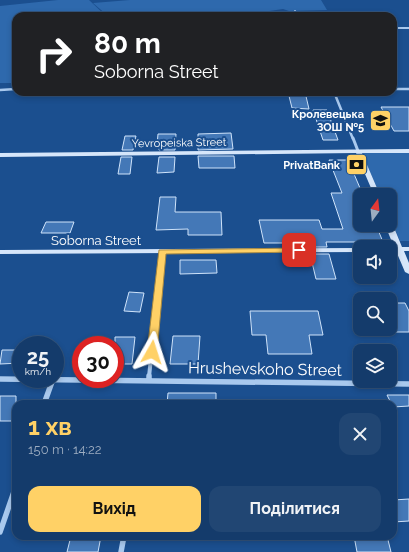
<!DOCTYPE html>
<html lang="uk">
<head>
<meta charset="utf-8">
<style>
	:root { --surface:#143b6b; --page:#214673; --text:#f1f3f6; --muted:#9dadc1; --line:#33557e; --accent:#ffd166 }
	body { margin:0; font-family:Raleway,sans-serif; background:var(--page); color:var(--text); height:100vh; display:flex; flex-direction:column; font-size:15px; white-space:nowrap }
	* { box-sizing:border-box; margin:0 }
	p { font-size:13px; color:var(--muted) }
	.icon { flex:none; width:22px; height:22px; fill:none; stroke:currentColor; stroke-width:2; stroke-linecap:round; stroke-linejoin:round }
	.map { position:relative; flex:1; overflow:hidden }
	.sheet { position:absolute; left:12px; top:400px; width:385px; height:140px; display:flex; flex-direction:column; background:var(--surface); border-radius:12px; box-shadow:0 2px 6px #0003,0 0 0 1px var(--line) }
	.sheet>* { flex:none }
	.banner { position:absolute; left:12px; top:12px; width:385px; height:84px; border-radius:12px; box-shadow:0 2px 6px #0003,0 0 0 1px var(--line); background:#202124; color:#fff; overflow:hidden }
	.needle { width:26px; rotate:15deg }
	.tools { position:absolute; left:353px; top:188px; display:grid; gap:8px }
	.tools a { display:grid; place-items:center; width:44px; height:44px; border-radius:8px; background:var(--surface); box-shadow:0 2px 6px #0003,0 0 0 1px var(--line); font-size:20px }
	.speed { position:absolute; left:12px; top:336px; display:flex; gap:8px; font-size:20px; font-weight:700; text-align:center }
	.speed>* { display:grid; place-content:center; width:52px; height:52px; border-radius:50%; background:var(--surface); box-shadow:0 2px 6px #0003,0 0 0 1px var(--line); line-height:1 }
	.speed small { font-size:10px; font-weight:400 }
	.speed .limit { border:6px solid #d22; background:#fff; color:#111 }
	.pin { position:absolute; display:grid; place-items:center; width:34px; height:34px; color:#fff; margin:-17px; border-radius:8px; box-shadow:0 2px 6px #0006 }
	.me { position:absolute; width:44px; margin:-22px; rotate:6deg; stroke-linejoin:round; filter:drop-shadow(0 0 3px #0008) }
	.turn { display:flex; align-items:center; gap:14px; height:84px; padding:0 16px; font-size:18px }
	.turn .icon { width:52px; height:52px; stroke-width:2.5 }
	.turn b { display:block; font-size:28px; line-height:34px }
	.round { display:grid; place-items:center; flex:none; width:42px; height:42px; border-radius:12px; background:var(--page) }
	.headline { display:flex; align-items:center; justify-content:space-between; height:68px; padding:0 16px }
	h1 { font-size:24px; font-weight:700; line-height:30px; color:var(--accent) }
	.action { display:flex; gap:8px; margin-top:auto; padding:8px 16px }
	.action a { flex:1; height:46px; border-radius:12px; background:var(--accent); color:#111; font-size:16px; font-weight:700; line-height:46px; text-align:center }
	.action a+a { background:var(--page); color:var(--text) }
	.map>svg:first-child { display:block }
	.green { fill:#2e69ad }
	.building { fill:#4478b7; stroke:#cfe3fa }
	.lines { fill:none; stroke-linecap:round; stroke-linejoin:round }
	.street-far4 { stroke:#a9c9ee; stroke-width:2 }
	.street-far3 { stroke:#a9c9ee; stroke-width:2.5 }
	.street-far2 { stroke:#a9c9ee; stroke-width:3 }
	.street-far1 { stroke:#a9c9ee; stroke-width:4 }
	.street { stroke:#a9c9ee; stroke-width:5.5 }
	.secondary { fill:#d6e6fa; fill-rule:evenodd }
	.route { fill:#ffd166; stroke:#a68842 }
	.labels { text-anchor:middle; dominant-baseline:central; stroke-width:4; stroke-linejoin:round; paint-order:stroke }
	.far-poi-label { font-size:11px; font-weight:bold; fill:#fff; stroke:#1b4f8f; text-anchor:end }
	.far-street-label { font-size:11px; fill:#fff; stroke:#1b4f8f }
	.street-label { font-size:13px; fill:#fff; stroke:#1b4f8f }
	.near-street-label { font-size:16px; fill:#fff; stroke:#1b4f8f }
</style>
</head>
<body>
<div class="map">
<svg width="409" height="552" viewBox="0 0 409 552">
	<rect width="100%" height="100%" fill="#1b4f8f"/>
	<path class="green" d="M58,0H89L106,16H16V83H0V6Z
		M130,0H321L327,10L289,11L283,9L235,16H108L93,3Z
		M409,152V241H400L390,218V195H380L362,153Z"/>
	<path class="building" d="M288,92H305L309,109L292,108Z
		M381,107H409V131H394Z
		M313,110H327L338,140H323Z
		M231,133L233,149L198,150V134Z
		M158,134H176L175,150H159L160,145H157Z
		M125,136H136L133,150H122Z
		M198,156H234L235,168H199Z
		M121,157H132L130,174H118Z
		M159,157H175L174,172L157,173Z
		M329,160H348L363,195H360V225H376L383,242H326L327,247H308L307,243H264L259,220H319L322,229H343L331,193H342Z
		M160,197H176L175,212H221L222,235H188V229L156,230Z
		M46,222H74L70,233H41Z
		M310,254H329L336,279H316Z
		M180,260H216L217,273L180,274Z
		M129,292L144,293L140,312L124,311Z
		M390,303H405L409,311V332H390Z
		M250,311H318L323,335H309L312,354H268L266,335H252Z
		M173,336H200L198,364H170Z
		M115,337H135L132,364H115Z
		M2,350H21V363L0,364Z
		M168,393H216V404H167Z
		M387,395H409V406L393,407Z
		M0,396H16V421H0Z
		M409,499V521L393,522V500Z
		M71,536H101L98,552H67Z
		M354,536H387L391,552H357Z"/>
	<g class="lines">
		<path class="street-far4" d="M295,11L298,16
			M393,28H409"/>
		<path class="street-far3" d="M393,89H409
			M0,90L16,89
			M334,92L353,139"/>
		<path class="street-far2" d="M353,138L358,151"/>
		<path class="street-far1" d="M149,377L162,252"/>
		<path class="street" d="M0,379L409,384
			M149,380V376
			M44,404L53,379
			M0,532L16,486
			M121,552L124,536"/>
		<path class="secondary" d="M409,149V153H362L380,195H374L356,153L0,157V153Z
			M390,223L393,225L402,247H409V251H404L409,263V274L405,272L396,251H390V247H389H394L385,225H390Z
			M360,248V252L0,254V250Z"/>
	</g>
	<path class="route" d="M299,248L304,250L302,252L166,254L157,352L156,354H148L147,352L159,250Z"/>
	<defs>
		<symbol id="school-square" viewBox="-11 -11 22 22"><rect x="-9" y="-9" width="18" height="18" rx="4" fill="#ffd166" stroke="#1b4f8f"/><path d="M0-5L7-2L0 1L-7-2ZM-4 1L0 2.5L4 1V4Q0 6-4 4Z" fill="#111"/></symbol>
		<symbol id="bank-square" viewBox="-11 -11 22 22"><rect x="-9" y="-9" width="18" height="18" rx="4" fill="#ffd166" stroke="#1b4f8f"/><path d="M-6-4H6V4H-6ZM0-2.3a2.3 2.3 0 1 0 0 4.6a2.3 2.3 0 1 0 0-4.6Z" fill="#111"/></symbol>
	</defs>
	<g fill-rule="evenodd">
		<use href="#school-square" x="368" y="108" width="25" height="25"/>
		<use href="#bank-square" x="344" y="152" width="25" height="25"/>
	</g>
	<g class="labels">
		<g class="far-poi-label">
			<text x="364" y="114">Кролевецька<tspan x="364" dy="13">ЗОШ №5</tspan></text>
			<text x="340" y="165">PrivatBank</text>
		</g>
		<g class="far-street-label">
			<text transform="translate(179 143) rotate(-1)">Yevropeiska Street</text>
		</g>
		<g class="street-label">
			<text x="96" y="240">Soborna Street</text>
		</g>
		<g class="near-street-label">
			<text transform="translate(265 369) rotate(1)">Hrushevskoho Street</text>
		</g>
	</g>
</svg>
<div class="tools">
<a><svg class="needle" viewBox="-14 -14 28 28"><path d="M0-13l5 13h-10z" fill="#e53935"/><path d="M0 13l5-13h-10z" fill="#9dadc1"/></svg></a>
<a><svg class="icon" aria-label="sound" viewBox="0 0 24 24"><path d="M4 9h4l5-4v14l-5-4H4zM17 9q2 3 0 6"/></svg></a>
<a><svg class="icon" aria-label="search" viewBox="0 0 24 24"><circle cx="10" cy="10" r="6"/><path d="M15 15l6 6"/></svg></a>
<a><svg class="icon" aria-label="layers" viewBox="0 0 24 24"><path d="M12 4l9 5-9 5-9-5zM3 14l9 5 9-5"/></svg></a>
</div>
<div class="speed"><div>25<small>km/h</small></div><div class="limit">30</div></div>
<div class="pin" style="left:299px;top:250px;background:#d93025"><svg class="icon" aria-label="arrive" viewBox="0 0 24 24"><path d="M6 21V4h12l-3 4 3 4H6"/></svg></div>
<svg class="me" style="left:152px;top:352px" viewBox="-20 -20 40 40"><path d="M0-17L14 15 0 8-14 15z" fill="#ffd166" stroke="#fff" stroke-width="4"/></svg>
<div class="banner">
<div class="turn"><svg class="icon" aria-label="right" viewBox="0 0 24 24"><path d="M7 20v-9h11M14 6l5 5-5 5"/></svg><div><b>80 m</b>Soborna Street</div></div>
</div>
<section class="sheet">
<div class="headline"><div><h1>1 хв</h1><p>150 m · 14:22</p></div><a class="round"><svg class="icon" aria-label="close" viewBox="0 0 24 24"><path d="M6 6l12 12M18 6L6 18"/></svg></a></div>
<div class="action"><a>Вихід</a><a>Поділитися</a></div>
</section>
</div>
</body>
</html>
